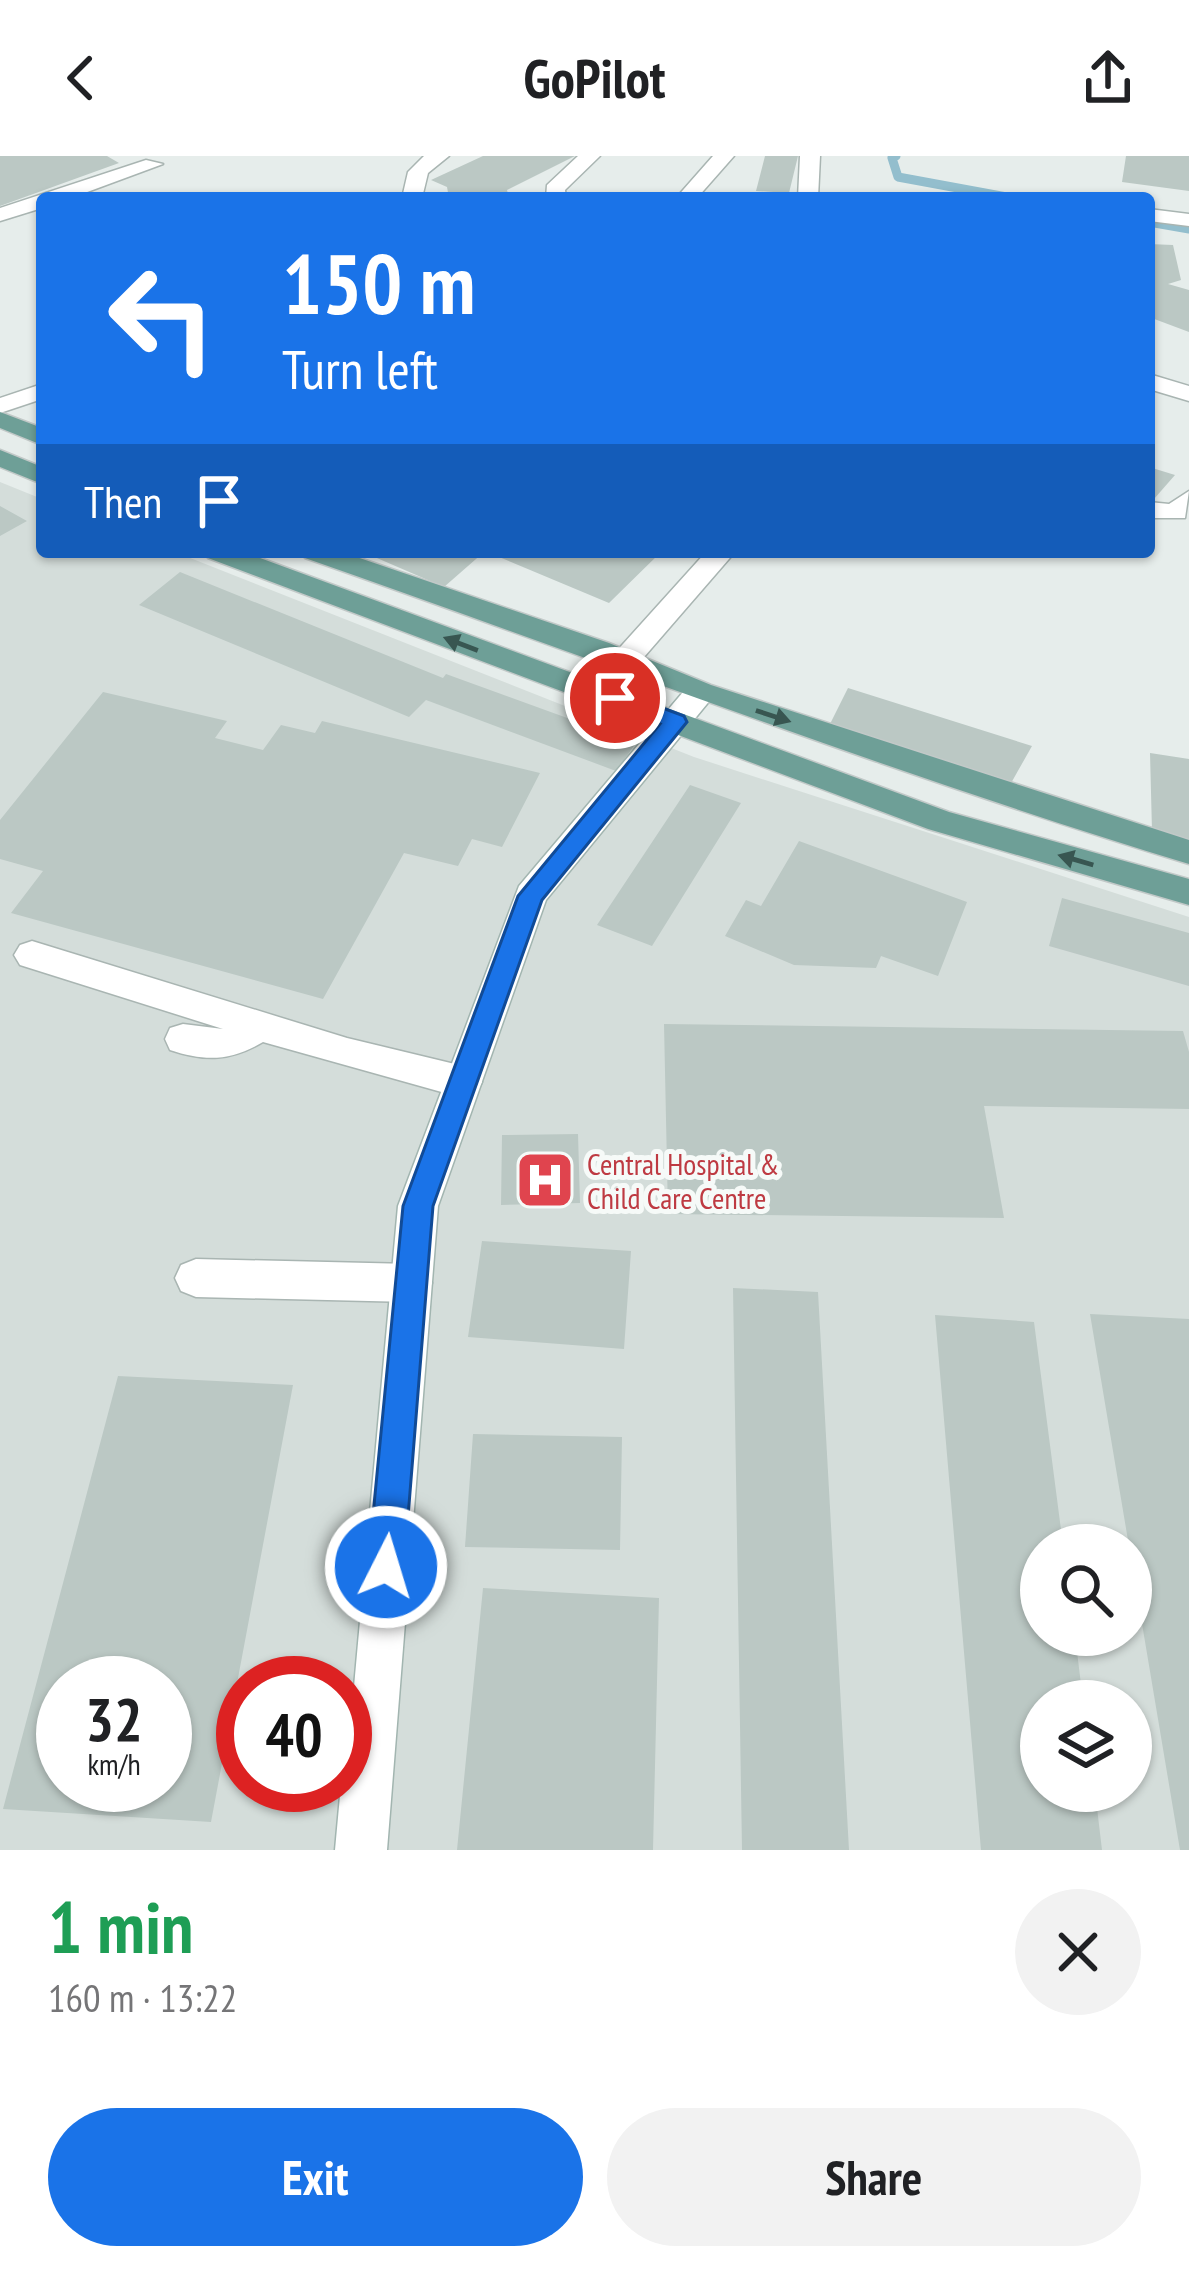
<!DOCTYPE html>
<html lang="en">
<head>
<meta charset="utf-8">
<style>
	:root { --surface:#fff; --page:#f2f2f2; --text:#202124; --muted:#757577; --accent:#1a73e8 }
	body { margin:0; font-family:"PT Sans Narrow",sans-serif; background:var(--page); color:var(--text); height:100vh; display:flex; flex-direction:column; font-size:45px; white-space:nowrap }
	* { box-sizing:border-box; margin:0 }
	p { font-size:39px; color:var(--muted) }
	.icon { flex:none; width:66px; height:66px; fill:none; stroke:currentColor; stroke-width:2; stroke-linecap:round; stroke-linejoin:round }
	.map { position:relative; height:1694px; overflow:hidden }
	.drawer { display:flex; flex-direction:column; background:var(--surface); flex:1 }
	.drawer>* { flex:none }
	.hud { position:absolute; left:36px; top:36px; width:1119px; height:366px; border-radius:12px; box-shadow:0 3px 9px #0004; background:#1a73e8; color:#fff; overflow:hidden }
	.buttons { position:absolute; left:1020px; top:1368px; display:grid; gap:24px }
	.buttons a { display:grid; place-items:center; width:132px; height:132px; border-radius:50%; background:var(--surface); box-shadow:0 3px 9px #0004; font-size:60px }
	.speed { position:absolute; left:36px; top:1500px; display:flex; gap:24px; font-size:60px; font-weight:700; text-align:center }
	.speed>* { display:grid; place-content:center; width:156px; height:156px; border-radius:50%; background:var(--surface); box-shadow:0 3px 9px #0004; line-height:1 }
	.speed small { font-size:30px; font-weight:400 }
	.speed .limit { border:18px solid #d22; background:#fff; color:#111 }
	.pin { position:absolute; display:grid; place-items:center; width:102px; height:102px; color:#fff; margin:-51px; border:6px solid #fff; border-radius:50%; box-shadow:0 3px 12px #0007 }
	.me { position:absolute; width:132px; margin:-66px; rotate:5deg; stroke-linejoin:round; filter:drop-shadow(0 0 9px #0008) }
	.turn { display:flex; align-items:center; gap:42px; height:252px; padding:0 48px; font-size:54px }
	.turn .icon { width:156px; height:156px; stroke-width:2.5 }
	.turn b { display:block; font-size:84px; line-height:102px }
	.then { display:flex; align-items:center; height:114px; padding:0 48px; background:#0003; gap:24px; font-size:45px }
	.round { display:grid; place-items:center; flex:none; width:126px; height:126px; border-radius:63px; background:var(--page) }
	.head { display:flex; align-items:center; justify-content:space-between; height:204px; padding:0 48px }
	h1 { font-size:72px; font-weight:700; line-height:90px; color:#1e9e55 }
	.cta { display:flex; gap:24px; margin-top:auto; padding:24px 48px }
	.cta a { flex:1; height:138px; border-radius:72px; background:var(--accent); color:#fff; font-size:48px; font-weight:700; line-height:138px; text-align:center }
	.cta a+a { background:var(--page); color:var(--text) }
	header { display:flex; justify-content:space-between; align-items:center; height:156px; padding:0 48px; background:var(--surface); font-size:54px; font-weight:700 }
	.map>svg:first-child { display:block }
	.built { fill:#d4ddda; fill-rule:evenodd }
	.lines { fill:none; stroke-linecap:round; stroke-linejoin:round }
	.stream { stroke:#93becd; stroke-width:9 }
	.building { fill:#bbc8c4; fill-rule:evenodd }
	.street-casing { stroke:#a9b5b2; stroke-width:3 }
	.secondary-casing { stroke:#a2b5b0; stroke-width:3 }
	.primary-casing { stroke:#c2c9c8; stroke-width:3 }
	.street { fill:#fff; fill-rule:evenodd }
	.secondary { fill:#fff; fill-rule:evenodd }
	.primary { fill:#6e9f97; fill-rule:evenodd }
	.oneway { fill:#385651 }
	.route { fill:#1a73e8; stroke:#114b97; stroke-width:3 }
	.labels { text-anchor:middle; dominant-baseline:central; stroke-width:10; stroke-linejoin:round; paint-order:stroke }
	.health-label { font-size:30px; fill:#be3a42; stroke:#f6faf8; text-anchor:start }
</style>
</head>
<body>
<header><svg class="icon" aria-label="back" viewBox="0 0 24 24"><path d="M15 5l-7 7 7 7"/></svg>GoPilot<svg class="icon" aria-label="share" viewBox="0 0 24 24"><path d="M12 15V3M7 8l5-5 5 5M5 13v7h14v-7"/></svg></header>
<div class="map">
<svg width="1189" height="1694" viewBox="0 0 1189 1694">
	<rect width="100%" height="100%" fill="#e6edeb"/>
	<path class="built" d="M0,326L42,343V396H175L694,601L1189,761V1694H0ZM1041,1389H1131V1479H1041ZM63,1527H165V1629H63ZM243,1527H345V1629H243ZM1041,1545H1131V1635H1041Z"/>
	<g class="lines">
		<path class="stream" d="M896,0L892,2L898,21L1012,42
			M1149,66L1189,73"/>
	</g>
	<path class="building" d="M0,0H107L119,7L0,50Z
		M483,0H575L507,34L509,42H449L447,31L431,24Z
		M765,0H798L789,37L756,35Z
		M1126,0H1189V35L1122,26Z
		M1149,88L1173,89L1181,124L1168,128L1189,134V176L1149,161Z
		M1149,311L1175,319L1154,343L1149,341Z
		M0,350L27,365L0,380Z
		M363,396H484L444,431Z
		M487,396H661L609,447Z
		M180,416L443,522L446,518L636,587L616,615L426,544L409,561L139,449Z
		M848,532L1032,590L1010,629L829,570Z
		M103,536L227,565L215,582L263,594L281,569L315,577L322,565L540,617L502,691L472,683L458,710L404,697L323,843L11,757L43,715L0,703V664Z
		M1150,597L1189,603V684L1152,675Z
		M690,629L741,647L652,790L597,769Z
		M799,685L967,746L938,820L881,800L876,812L794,809L725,780L746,744L761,750Z
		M1062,742L1189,777V830L1049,790Z
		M664,868L1183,875L1189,896V953L984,950L1004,1062L668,1058Z
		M578,978L580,1047L501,1049L502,979Z
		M482,1085L631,1095L624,1193L468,1181Z
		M733,1132L818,1136L849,1694H742Z
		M1090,1158L1189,1163V1694H1180Z
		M935,1159L1034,1166L1063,1389H1041V1479H1075L1083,1545H1041V1635H1095L1102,1694H981Z
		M118,1220L293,1229L211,1666L3,1653ZM63,1527H165V1629H63Z
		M473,1278L622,1281L620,1394L465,1391Z
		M483,1432L659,1442L653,1694H457Z"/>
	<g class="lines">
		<defs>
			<path id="street" d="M424,0H449L428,17L422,42H402L408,16Z
				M578,0H600L565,34L566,42H546L547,29Z
				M713,0H734L697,42H676Z
				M800,0H820L818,42H798Z
				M146,4L163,8L71,42H42V52L0,65V52Z
				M1149,53L1189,58V70L1149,65Z
				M1149,218L1189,230V245L1149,233Z
				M42,228V243L0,257V242Z
				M1189,335L1185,362H1149V346L1169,348Z
				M706,396H735L638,508L626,549H604L600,542L614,498Z
				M32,785L347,882L463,910L476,915L482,926L476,937L463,942L263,886C231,905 206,906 170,894L165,883L170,872L183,868L223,873L20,809L14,799L20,789Z
				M196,1103L411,1108L426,1114L432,1127L426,1140L411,1146L196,1141L181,1135L175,1122L181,1109Z"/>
			<path id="secondary" d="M700,526L715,536L711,543L546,744L438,1050L387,1694H335L341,1629H345L398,1050L519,730L689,529Z"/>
			<path id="primary" d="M0,256L42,272V289L0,272Z
				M0,294L42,311V328L0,311Z
				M204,396H244L949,656L1189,723V749L928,673L208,402Z
				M301,396H342L609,487L711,529L1189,684V708C890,617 600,505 305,402Z"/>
		</defs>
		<use href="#street" class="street-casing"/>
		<use href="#secondary" class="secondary-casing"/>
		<use href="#primary" class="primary-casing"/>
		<use href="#street" class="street"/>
		<use href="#secondary" class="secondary"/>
		<use href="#primary" class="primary"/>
	</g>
	<defs><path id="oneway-solid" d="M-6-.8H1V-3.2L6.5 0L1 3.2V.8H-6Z" transform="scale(3)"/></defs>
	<g class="oneway">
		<use href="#oneway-solid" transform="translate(461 488) rotate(-159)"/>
		<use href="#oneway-solid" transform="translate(773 560) rotate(18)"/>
		<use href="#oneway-solid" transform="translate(1076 704) rotate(-164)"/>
	</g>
	<path class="route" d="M615,534L684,560L687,566L542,744L433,1050L404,1411L399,1423L386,1428L374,1423L368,1411L403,1050L518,740L660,568L607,548L604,542Z"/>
	<defs>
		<symbol id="hospital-square" viewBox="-11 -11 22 22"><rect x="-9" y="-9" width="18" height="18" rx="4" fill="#e0444e" stroke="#f6faf8"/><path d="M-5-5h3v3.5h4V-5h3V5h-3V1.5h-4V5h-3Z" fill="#fff"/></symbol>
	</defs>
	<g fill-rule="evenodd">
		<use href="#hospital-square" x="512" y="991" width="66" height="66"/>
	</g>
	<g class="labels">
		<g class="health-label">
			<text x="587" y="1007">Central Hospital &amp;<tspan x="587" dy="34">Child Care Centre</tspan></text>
		</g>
	</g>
</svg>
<div class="buttons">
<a><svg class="icon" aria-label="search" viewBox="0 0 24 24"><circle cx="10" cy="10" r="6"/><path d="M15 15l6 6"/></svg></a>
<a><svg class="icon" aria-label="layers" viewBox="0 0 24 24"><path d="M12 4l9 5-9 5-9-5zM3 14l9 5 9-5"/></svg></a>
</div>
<div class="speed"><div>32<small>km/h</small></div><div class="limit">40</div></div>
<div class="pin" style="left:615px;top:542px;background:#d93025"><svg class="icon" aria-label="arrive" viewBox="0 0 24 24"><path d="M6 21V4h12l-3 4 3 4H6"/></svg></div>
<svg class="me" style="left:386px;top:1411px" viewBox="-20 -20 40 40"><circle r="17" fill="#1a73e8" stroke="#fff" stroke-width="3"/><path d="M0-11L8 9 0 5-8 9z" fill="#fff"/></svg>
<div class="hud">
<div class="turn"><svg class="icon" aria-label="left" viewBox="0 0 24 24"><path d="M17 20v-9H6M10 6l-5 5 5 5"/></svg><div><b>150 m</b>Turn left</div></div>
<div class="then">Then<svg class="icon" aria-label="arrive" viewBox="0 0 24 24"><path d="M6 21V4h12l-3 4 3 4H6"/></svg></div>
</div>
</div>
<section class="drawer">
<div class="head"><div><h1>1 min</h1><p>160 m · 13:22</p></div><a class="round"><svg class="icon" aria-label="close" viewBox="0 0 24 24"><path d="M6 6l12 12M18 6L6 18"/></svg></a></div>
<div class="cta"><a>Exit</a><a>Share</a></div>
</section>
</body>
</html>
